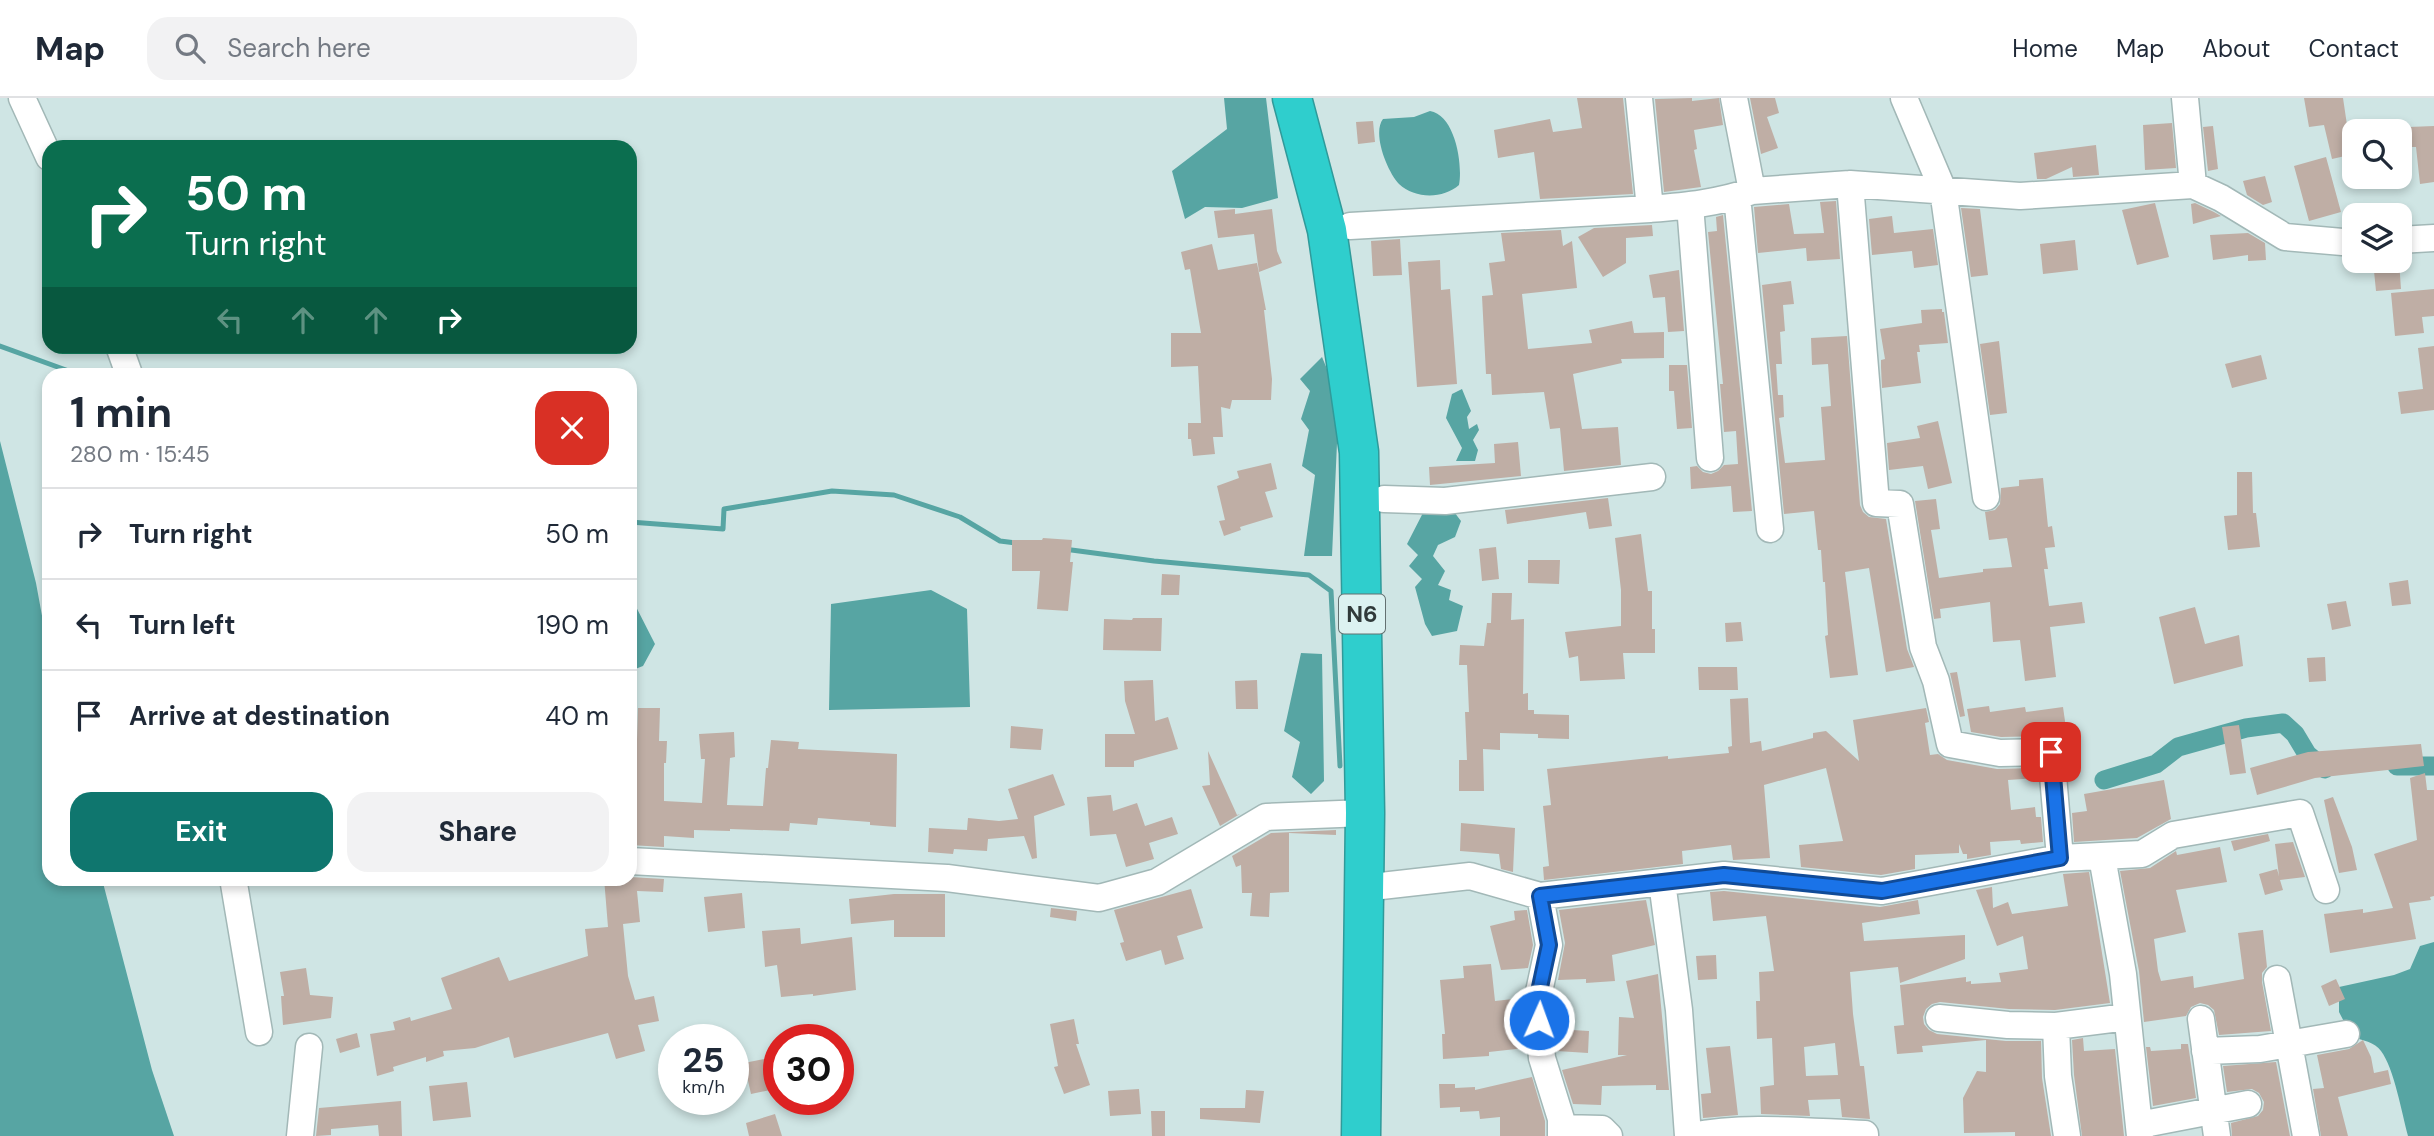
<!DOCTYPE html>
<html lang="en">
<head>
<meta charset="utf-8">
<style>
	:root { --surface:#fff; --page:#f2f2f3; --text:#1f2937; --muted:#747a83; --line:#e0e1e3; --accent:#0f766e }
	body { margin:0; font-family:"DM Sans",sans-serif; background:var(--page); color:var(--text); height:100vh; display:flex; flex-direction:column; font-size:26px; white-space:nowrap }
	* { box-sizing:border-box; margin:0 }
	p { font-size:23px; color:var(--muted) }
	.icon { flex:none; width:38px; height:38px; fill:none; stroke:currentColor; stroke-width:2; stroke-linecap:round; stroke-linejoin:round }
	.map { position:relative; flex:1; overflow:hidden }
	.drawer { position:absolute; left:42px; top:270px; width:595px; height:518px; display:flex; flex-direction:column; background:var(--surface); border-radius:21px; box-shadow:0 4px 10px #0003 }
	.drawer>* { flex:none }
	.top-card { position:absolute; left:42px; top:42px; width:595px; height:214px; border-radius:21px; box-shadow:0 4px 10px #0003; background:#0b6e4f; color:#fff; overflow:hidden }
	.buttons { position:absolute; left:2342px; top:21px; display:grid; gap:14px }
	.buttons a { display:grid; place-items:center; width:70px; height:70px; border-radius:14px; background:var(--surface); box-shadow:0 4px 10px #0003; font-size:35px }
	.speed { position:absolute; left:658px; top:926px; display:flex; gap:14px; font-size:35px; font-weight:700; text-align:center }
	.speed>* { display:grid; place-content:center; width:91px; height:91px; border-radius:50%; background:var(--surface); box-shadow:0 4px 10px #0003; line-height:1 }
	.speed small { font-size:18px; font-weight:400 }
	.speed .limit { border:10px solid #d22; background:#fff; color:#111 }
	.pin { position:absolute; display:grid; place-items:center; width:60px; height:60px; color:#fff; margin:-30px; border-radius:14px; box-shadow:0 4px 10px #0006 }
	.me { position:absolute; width:77px; margin:-38px; rotate:2deg; stroke-linejoin:round; filter:drop-shadow(0 0 5px #0008) }
	.turn { display:flex; align-items:center; gap:24px; height:147px; padding:0 28px; font-size:32px }
	.turn .icon { width:91px; height:91px; stroke-width:2.5 }
	.turn b { display:block; font-size:49px; line-height:60px }
	.lanes { display:flex; align-items:center; height:66px; padding:0 28px; background:#0003; justify-content:center; gap:35px; direction:ltr }
	.lanes .off { opacity:.35 }
	.round { display:grid; place-items:center; flex:none; width:74px; height:74px; border-radius:21px; background:var(--page) }
	.overview { display:flex; align-items:center; justify-content:space-between; height:119px; padding:0 28px }
	h1 { font-size:42px; font-weight:700; line-height:52px }
	.button { display:flex; gap:14px; margin-top:auto; padding:14px 28px }
	.button a { flex:1; height:80px; border-radius:21px; background:var(--accent); color:#fff; font-size:28px; font-weight:700; line-height:80px; text-align:center }
	.button a+a { background:var(--page); color:var(--text) }
	ul { padding:0; list-style:none }
	li { display:flex; align-items:center; gap:21px; height:91px; padding:0 28px; border-top:2px solid var(--line) }
	li div { flex:1 }
	li b { display:block; font-size:26px }
	li em { font-style:normal }
	header { display:flex; align-items:center; gap:42px; box-sizing:border-box; height:98px; padding:0 35px; background:var(--surface); border-bottom:2px solid var(--line) }
	header strong { font-size:33px }
	nav { display:flex; gap:38px; margin-inline-start:auto; font-size:24px }
	.search { width:490px; height:63px; background:var(--page); display:flex; align-items:center; gap:18px; box-sizing:border-box; padding:0 24px; border-radius:21px; color:var(--muted); font-size:26px }
	.map>svg:first-child { display:block }
	.water { fill:#57a5a3 }
	.lines { fill:none; stroke-linecap:round; stroke-linejoin:round }
	.stream { stroke:#57a5a3; stroke-width:5 }
	.canal { stroke:#57a5a3; stroke-width:19 }
	.building { fill:#bfaea5; fill-rule:evenodd }
	.minor-casing { stroke:#a2b8b7; stroke-width:29 }
	.highway-casing { stroke:#309a9a; stroke-width:41 }
	.minor { stroke:#fff; stroke-width:26 }
	.highway { stroke:#2fcecd; stroke-width:38 }
	.route-casing { stroke:#114b97; stroke-width:18 }
	.route { stroke:#1a73e8; stroke-width:12 }
	.labels { text-anchor:middle; dominant-baseline:central; stroke-width:6; stroke-linejoin:round; paint-order:stroke }
	.shield { fill:#dcf2f1; stroke:#647171; stroke-width:2 }
	.shield-label { font-size:23px; font-weight:bold; fill:#313a3a }
</style>
</head>
<body>
<header>
<strong>Map</strong>
<div class="search"><svg class="icon" aria-label="search" viewBox="0 0 24 24"><circle cx="10" cy="10" r="6"/><path d="M15 15l6 6"/></svg>Search here</div>
<nav><a>Home</a><a>Map</a><a>About</a><a>Contact</a></nav>
</header>
<div class="map">
<svg width="2434" height="1038" viewBox="0 0 2434 1038">
	<rect width="100%" height="100%" fill="#cfe5e4"/>
	<path class="water" d="M1224,0H1266L1278,100L1242,110L1205,109L1185,121L1172,73L1227,31Z
		M1430,13C1455,17 1463,66 1459,87C1443,101 1415,101 1399,86C1387,73 1372,35 1383,21L1414,19Z
		M1322,259L1339,300L1332,458H1304L1315,377L1302,368L1309,332L1301,321L1310,293L1300,281Z
		M1462,291L1471,313L1467,319L1469,331L1477,326L1479,332L1473,342L1478,352L1475,363H1456L1462,350L1446,320L1452,296Z
		M0,343L36,485L49,556V780L102,781L152,972L174,1038H0Z
		M1448,406L1461,423L1455,439L1438,447L1433,458L1445,473L1438,487L1451,492L1449,502L1463,508L1457,533L1432,538L1425,526L1415,489L1422,481L1409,468L1418,457L1407,446L1426,409Z
		M931,492L967,511L970,609L829,612L831,506Z
		M630,497L655,546L643,568L630,573Z
		M1301,555L1322,556L1324,683L1311,696L1292,679L1300,644L1284,633Z
		M2434,844V1038H2408C2402,1016 2394,970 2381,953C2375,944 2362,942 2352,939L2339,914V889L2394,877L2410,871L2420,848Z"/>
	<g class="lines">
		<path class="stream" d="M0,248L77,276
			M630,424L723,431L724,411L832,393L894,397L960,419L1000,443L1016,445
			M1064,451L1154,463L1309,477L1331,493L1340,668"/>
		<path class="canal" d="M2397,668H2434
			M2104,682L2156,666L2178,649L2246,630L2283,625L2295,636L2307,656L2325,671"/>
	</g>
	<path class="building" d="M1577,0H1623L1633,96L1540,101L1534,54L1498,60L1494,32L1550,21L1553,34L1582,30Z
		M1692,0V3L1719,0L1723,27L1694,32L1697,51L1694,52L1701,89L1664,94L1655,1Z
		M1750,0H1775L1779,15L1767,19L1778,50L1761,56Z
		M2304,0H2343L2347,27L2354,25V56L2332,61L2324,27L2309,29Z
		M1373,23L1375,44L1358,46L1356,24Z
		M2172,25L2176,70L2145,72L2143,27Z
		M2213,28L2218,71L2208,73L2203,29Z
		M2434,28V84L2420,86L2416,49H2410L2409,29Z
		M2096,47L2099,77L2073,79L2072,69L2046,81H2037L2034,55Z
		M2326,59L2341,114L2309,123L2294,68Z
		M2265,78L2272,104L2263,107L2247,97L2243,83Z
		M1836,103L1840,161L1807,163L1806,150L1758,155L1754,109L1789,106L1794,136L1824,135L1820,104Z
		M2155,105L2169,159L2137,167L2122,112Z
		M2195,105L2214,114L2221,118L2193,126L2191,106Z
		M1961,110L1980,111L1988,177L1971,179Z
		M1235,111V116L1272,111L1277,153L1282,165L1259,174L1254,136L1218,140L1214,113Z
		M1723,117L1752,413L1733,414L1731,388L1691,391L1690,369L1697,368L1703,374L1711,376L1718,373L1724,367L1738,366L1736,333L1724,334L1720,286H1723L1708,134L1717,133L1716,119Z
		M1892,118L1894,135L1933,131L1938,167L1914,170L1912,153L1872,157L1869,121Z
		M1652,127L1653,138L1626,140V165L1603,179L1578,139L1594,130Z
		M1561,132L1563,148L1572,143L1577,190L1522,196L1528,251L1592,245L1589,232L1632,223L1634,235L1664,234V260L1621,261L1622,265L1573,276L1582,331L1618,329L1621,367L1564,373L1560,330L1550,331L1544,294L1492,297L1491,276H1486L1482,198L1493,197L1489,165L1505,163L1501,135Z
		M2248,135L2265,145L2266,162L2248,163V157L2213,162L2210,137Z
		M1400,141L1402,177L1373,178L1371,143Z
		M2075,142L2078,172L2043,176L2040,146Z
		M1212,146L1218,172L1257,165L1266,212H1264L1272,281L1271,302H1232L1230,311L1221,309L1223,339H1213L1215,356L1193,358L1191,341H1188V325H1201L1198,268L1171,269V235H1201L1190,171L1185,172L1181,154Z
		M1440,162L1441,192L1450,191L1457,286L1417,289L1408,164Z
		M2373,163H2399L2401,191L2376,193Z
		M1679,172L1684,233L1668,234L1665,199L1653,200L1649,177Z
		M1791,183L1794,206L1783,207L1785,233L1780,234L1782,266H1776L1778,297H1783L1784,319L1779,320L1785,365L1825,362L1821,309L1831,308L1828,266L1812,267L1811,240L1847,238L1860,407L1863,414L1869,419L1886,421L1907,551L1914,569L1886,574L1869,470L1845,474L1858,577L1830,580L1825,538L1828,537L1825,484H1823L1821,452H1818L1814,413L1784,416L1762,187Z
		M2434,191V218L2422,219L2424,235L2395,238L2391,195Z
		M1942,211V214H1944L1948,245L1919,247L1920,254H1917L1921,285L1882,290L1881,269V262L1885,261L1880,231L1922,225L1921,212Z
		M1999,243L2007,315L1990,317L1980,246Z
		M2434,248V312L2401,316L2398,294L2423,291L2418,250Z
		M2261,257L2267,281L2232,290L2225,266Z
		M1669,267H1687L1692,330L1677,331L1674,293H1669Z
		M1938,323L1952,385L1928,391L1923,368L1889,372L1887,345L1920,340L1917,328Z
		M1518,344L1521,378L1430,387L1429,369L1495,365L1494,346Z
		M1271,365L1277,391L1265,394L1273,419L1240,429L1241,432L1224,438L1219,423L1225,422L1217,388L1239,380L1237,373Z
		M2237,374H2252L2253,415H2256L2260,449L2228,452L2224,418L2237,417Z
		M2043,380L2048,429L2052,428L2055,449L2045,450L2048,471H2044L2049,508L2082,504L2085,525L2050,529L2056,579L2025,583L2020,542L1993,544L1990,504L1940,511L1941,520L1934,521L1915,403L1936,401L1940,431L1931,432L1939,480L1983,474V471L2012,469L2007,440L1989,442L1985,414L1995,412L2000,406L2001,390L2019,388V382Z
		M1608,400L1612,428L1589,431L1586,414L1507,426L1505,412Z
		M1641,436L1648,493H1652V531H1655V555H1623L1625,581L1580,583L1578,558L1569,560L1565,534L1621,528V492L1615,440Z
		M1043,440L1072,442L1070,464H1073L1068,513L1037,511L1040,473H1012V442H1042Z
		M1496,449L1499,481L1482,483L1479,451Z
		M1528,462H1560L1559,486L1528,485Z
		M1162,476L1180,477L1179,497H1161Z
		M2408,482L2411,506L2392,508L2389,485Z
		M1492,495H1512L1511,522L1524,521L1523,596L1528,595V612H1534V616L1569,617V641L1538,640V636L1500,635V652L1483,651L1484,693H1459V662H1467L1465,614H1469L1467,567H1459L1460,547L1484,548L1487,525H1491Z
		M2346,503L2351,528L2332,532L2327,506Z
		M2195,509L2205,546L2239,537L2243,568L2174,586L2159,519Z
		M1133,520H1162L1161,553L1103,552L1104,521L1132,522Z
		M1741,524L1743,543L1726,544L1725,525Z
		M2325,559L2326,583L2309,584L2307,560Z
		M1698,569H1737L1738,592H1699Z
		M1957,574L1965,618L1960,619L1950,575Z
		M1153,582L1155,623L1168,619L1178,651L1134,663V669H1105V636H1135L1125,603L1124,583Z
		M1257,582L1258,611H1236L1235,583Z
		M1748,600L1750,645L1761,643L1762,653L1813,640V635L1826,633L1859,663L1853,622L1926,610L1929,624L1925,625L1930,657L1938,656L1947,662L1997,671L2037,670V680L2008,682L2011,712L2035,709L2036,719H2041L2043,744L2021,746L2020,742L1990,744L1991,757L1967,761V756H1963L1959,746V755L1915,757V771L1881,777L1801,769L1799,747L1843,743L1826,670L1764,687L1770,760L1733,762L1731,747L1682,753L1683,766L1544,782L1543,769L1549,768L1543,708L1551,707L1547,671L1668,658V661L1729,655L1728,649L1732,648L1730,601Z
		M1989,608L1990,614L2025,609L2026,614L2063,609L2066,630L2047,633V638L2001,639L1971,634L1967,611Z
		M638,610H660L659,643H667L666,665H664V703L702,705L705,661H701L699,636L734,634L735,659L730,660L727,707L763,708L766,670H768L771,642L799,644L798,651L897,656L896,729L870,727V724L818,720L817,727L790,725L789,733L730,731V733L694,732V740L664,738V749L630,747V701H635L637,663H631L632,642H637Z
		M2239,627L2246,675L2230,677L2222,629Z
		M1011,628L1043,631L1041,652L1010,650Z
		M2421,646L2424,668L2315,680L2257,697L2250,670L2308,654Z
		M1208,653L1237,717L1240,716L1220,728L1202,688L1210,687Z
		M2425,675L2427,692H2434V798L2430,799L2431,802L2409,805L2416,841L2330,855L2324,816L2363,811V815L2393,810L2374,756L2417,742L2410,680Z
		M1053,676L1065,707L1034,718L1037,760L1032,761L1024,738L988,741L987,753L954,751L953,756L928,754L929,730L967,732L968,720L999,723L1018,721L1008,691Z
		M2164,682L2171,721L2137,740L2074,744L2072,715L2087,713L2084,696Z
		M1111,697L1113,713L1137,705L1145,728L1172,719L1178,736L1149,745L1154,761L1126,769L1116,736L1090,738L1087,699Z
		M2333,699L2352,749L2357,772L2339,775L2324,702Z
		M1461,725L1515,730L1513,774L1501,771L1499,756L1460,753Z
		M1336,732V737L1289,735V794L1270,795L1269,819L1250,818L1252,795H1242L1241,767L1236,769L1232,758L1271,735Z
		M2268,736L2270,743L2234,753L2231,743Z
		M2293,744L2305,779L2280,782L2283,792L2265,797L2259,776L2277,771L2279,778L2275,746Z
		M2220,749L2227,784L2176,792L2186,834L2154,841L2158,873L2161,883L2193,878L2194,890L2244,881L2238,835L2263,832L2267,869L2262,875V884L2271,933L2219,937L2214,912L2208,907L2200,905L2191,909L2186,918L2144,924L2139,873L2120,773L2150,770L2176,753L2177,757Z
		M2089,774L2110,905L2055,912L2009,911L1940,904L1932,906L1926,911L1923,919L1924,926L1929,932L1937,936L2006,943H2041L2042,980L2051,1038H2015V1034L1964,1035L1963,1000L1977,973L1986,974V942L1922,948L1923,954L1897,956L1894,928L1904,927L1900,887L1966,879V884L1971,883V886L2001,884L1999,875L2028,871L2023,838L1997,848L1976,792L1992,789L1993,810L2008,804L2012,816L2068,808L2063,776Z
		M630,779L664,781L663,794L637,793L640,824L623,826L628,878L635,902L654,898L659,923L638,927L645,953L616,961L608,935L514,960L509,939L475,950L443,953L444,958L426,964V959L393,969L394,973L377,978L370,936L395,932L393,924L410,919L411,923L452,911L441,880L499,859L509,883L588,858L585,831L608,829L604,780Z
		M1191,791L1203,830L1177,838L1184,861L1165,867L1161,852L1126,863L1120,845L1124,844L1114,812Z
		M1724,793L1880,809L1918,802L1920,816L1862,825L1864,843L1965,837V861L1900,885L1898,869L1850,874L1853,916L1860,968H1864L1870,1021L1842,1019L1840,1001L1808,1002L1810,1018L1761,1016L1760,989L1774,987L1772,940L1757,941L1756,903H1760L1759,874L1774,873L1766,818L1713,823L1710,794ZM1835,945L1838,977L1806,978L1804,949Z
		M742,795L745,830L708,834L704,799Z
		M894,796H945V839H894V822L851,826L849,801Z
		M1646,802L1655,847L1612,857L1615,883L1586,885V881L1558,882L1565,845L1559,812Z
		M1051,810L1077,813L1076,823L1050,819Z
		M1527,812L1533,847L1528,870L1501,872L1490,828L1515,822L1514,813Z
		M800,830L801,846L852,839L856,892L813,898V896L781,899L777,867L765,869L762,833Z
		M1716,857L1717,881L1698,882L1696,858Z
		M1491,866L1495,903L1522,900L1525,950L1489,954V958L1443,961L1442,936H1445L1440,882L1464,880L1463,868Z
		M306,870L310,897L333,899L331,920L283,927L281,898H284L280,874Z
		M1658,876L1669,992H1656V987L1602,988L1601,1007L1573,1006L1562,972L1627,957H1618L1619,919L1634,920L1626,883Z
		M2336,881L2345,901L2329,908L2321,888Z
		M1074,921L1079,946H1076L1090,987L1064,996L1054,969L1058,968L1050,926Z
		M1555,931L1589,933L1588,955L1557,953Z
		M357,935L360,949L340,955L336,941Z
		M2083,940L2084,953L2115,951L2124,1038H2082L2074,977L2072,942Z
		M2363,942L2371,959L2374,975L2388,972L2391,986L2338,999L2348,1038H2321L2313,991L2324,990L2317,957L2349,951Z
		M2181,946H2188L2196,1000L2153,1008L2146,949H2150L2151,953L2181,951Z
		M1730,948L1738,1017L1703,1020L1701,996L1711,995L1706,950Z
		M769,960L775,991L751,996L744,965Z
		M2276,964L2290,1038H2232L2231,1025L2258,1018L2263,1012L2264,1004L2259,995L2252,991L2227,994L2223,968Z
		M1532,979L1545,1023V1038H1500V1019L1480,1021L1479,1013L1460,1014V1009L1440,1010L1439,986H1455V990L1475,989V992Z
		M467,984L471,1019L433,1023L429,988Z
		M1139,991L1141,1016L1110,1018L1108,993Z
		M1246,992L1264,993L1260,1025L1200,1021V1010H1245Z
		M401,1003L402,1038H379L378,1027L331,1031V1037L316,1038L319,1010Z
		M1151,1013H1165V1038H1152Z
		M775,1016L782,1038H749L746,1025Z"/>
	<g class="lines">
		<defs>
			<path id="minor" d="M22,0L49,59
				M1639,0L1650,111
				M1734,0L1752,93
				M1904,0L1943,92L1986,399
				M2185,0L2193,87
				M1850,86L1876,405L1900,406L1923,549L1936,583L1950,646L2000,655L2051,654L2060,760
				M1737,98L1770,431
				M1690,107L1710,360
				M1350,128L1650,111C1684,108 1719,105 1752,93L1850,86L2020,98L2193,87L2221,100L2285,139L2354,145
				M2399,142L2434,140
				M119,248L129,276
				M1384,401L1445,403L1652,379
				M2102,759L2123,876L2140,1038
				M630,763L947,780L1099,800L1157,784L1266,719L1365,715
				M233,780L259,934
				M1662,784L1679,912L1688,1038
				M1381,788L1470,778L1540,798L1724,777L1882,793L2060,760L2142,756L2173,737L2300,715L2326,792
				M1540,798L1549,847L1537,903L1542,960L1561,1021V1038
				M2277,881L2306,1038
				M1939,920L2008,927L2056,928L2127,919
				M2201,921L2217,1038
				M2056,928L2058,978L2067,1038
				M2205,953L2260,951L2346,936
				M2139,1027L2248,1006
				M1561,1030L1602,1031L1609,1038
				M300,1038L309,949
				M1691,1038C1745,1027 1809,1034 1865,1036V1038"/>
			<path id="highway" d="M1292,0L1327,132L1359,354L1365,715L1361,1038"/>
		</defs>
		<use href="#minor" class="minor-casing"/>
		<use href="#highway" class="highway-casing"/>
		<use href="#minor" class="minor"/>
		<use href="#highway" class="highway"/>
	</g>
	<g class="lines">
		<defs>
			<path id="route" d="M1539,922L1537,903L1549,847L1540,798L1724,777L1882,793L2060,760L2051,654"/>
		</defs>
		<use href="#route" class="route-casing"/>
		<use href="#route" class="route"/>
	</g>
	<g class="labels">
		<rect class="shield" x="1339" y="496.5" width="46" height="39" rx="5"/>
		<g class="shield-label">
			<text x="1362" y="516">N6</text>
		</g>
	</g>
</svg>
<div class="buttons">
<a><svg class="icon" aria-label="search" viewBox="0 0 24 24"><circle cx="10" cy="10" r="6"/><path d="M15 15l6 6"/></svg></a>
<a><svg class="icon" aria-label="layers" viewBox="0 0 24 24"><path d="M12 4l9 5-9 5-9-5zM3 14l9 5 9-5"/></svg></a>
</div>
<div class="speed"><div>25<small>km/h</small></div><div class="limit">30</div></div>
<div class="pin" style="left:2051px;top:654px;background:#d93025"><svg class="icon" aria-label="arrive" viewBox="0 0 24 24"><path d="M6 21V4h12l-3 4 3 4H6"/></svg></div>
<svg class="me" style="left:1539px;top:922px" viewBox="-20 -20 40 40"><circle r="17" fill="#1a73e8" stroke="#fff" stroke-width="3"/><path d="M0-11L8 9 0 5-8 9z" fill="#fff"/></svg>
<div class="top-card">
<div class="turn"><svg class="icon" aria-label="right" viewBox="0 0 24 24"><path d="M7 20v-9h11M14 6l5 5-5 5"/></svg><div><b>50 m</b>Turn right</div></div>
<div class="lanes"><svg class="icon off" aria-label="left" viewBox="0 0 24 24"><path d="M17 20v-9H6M10 6l-5 5 5 5"/></svg><svg class="icon off" aria-label="ahead" viewBox="0 0 24 24"><path d="M12 20V5M6 11l6-6 6 6"/></svg><svg class="icon off" aria-label="ahead" viewBox="0 0 24 24"><path d="M12 20V5M6 11l6-6 6 6"/></svg><svg class="icon" aria-label="right" viewBox="0 0 24 24"><path d="M7 20v-9h11M14 6l5 5-5 5"/></svg></div>
</div>
<section class="drawer">
<div class="overview"><div><h1>1 min</h1><p>280 m · 15:45</p></div><a class="round" style="background:#d93025;color:#fff"><svg class="icon" aria-label="close" viewBox="0 0 24 24"><path d="M6 6l12 12M18 6L6 18"/></svg></a></div>
<ul>
<li><svg class="icon" aria-label="right" viewBox="0 0 24 24"><path d="M7 20v-9h11M14 6l5 5-5 5"/></svg><div><b>Turn right</b></div><em>50 m</em></li>
<li><svg class="icon" aria-label="left" viewBox="0 0 24 24"><path d="M17 20v-9H6M10 6l-5 5 5 5"/></svg><div><b>Turn left</b></div><em>190 m</em></li>
<li><svg class="icon" aria-label="arrive" viewBox="0 0 24 24"><path d="M6 21V4h12l-3 4 3 4H6"/></svg><div><b>Arrive at destination</b></div><em>40 m</em></li>
</ul>
<div class="button"><a>Exit</a><a>Share</a></div>
</section>
</div>
</body>
</html>
